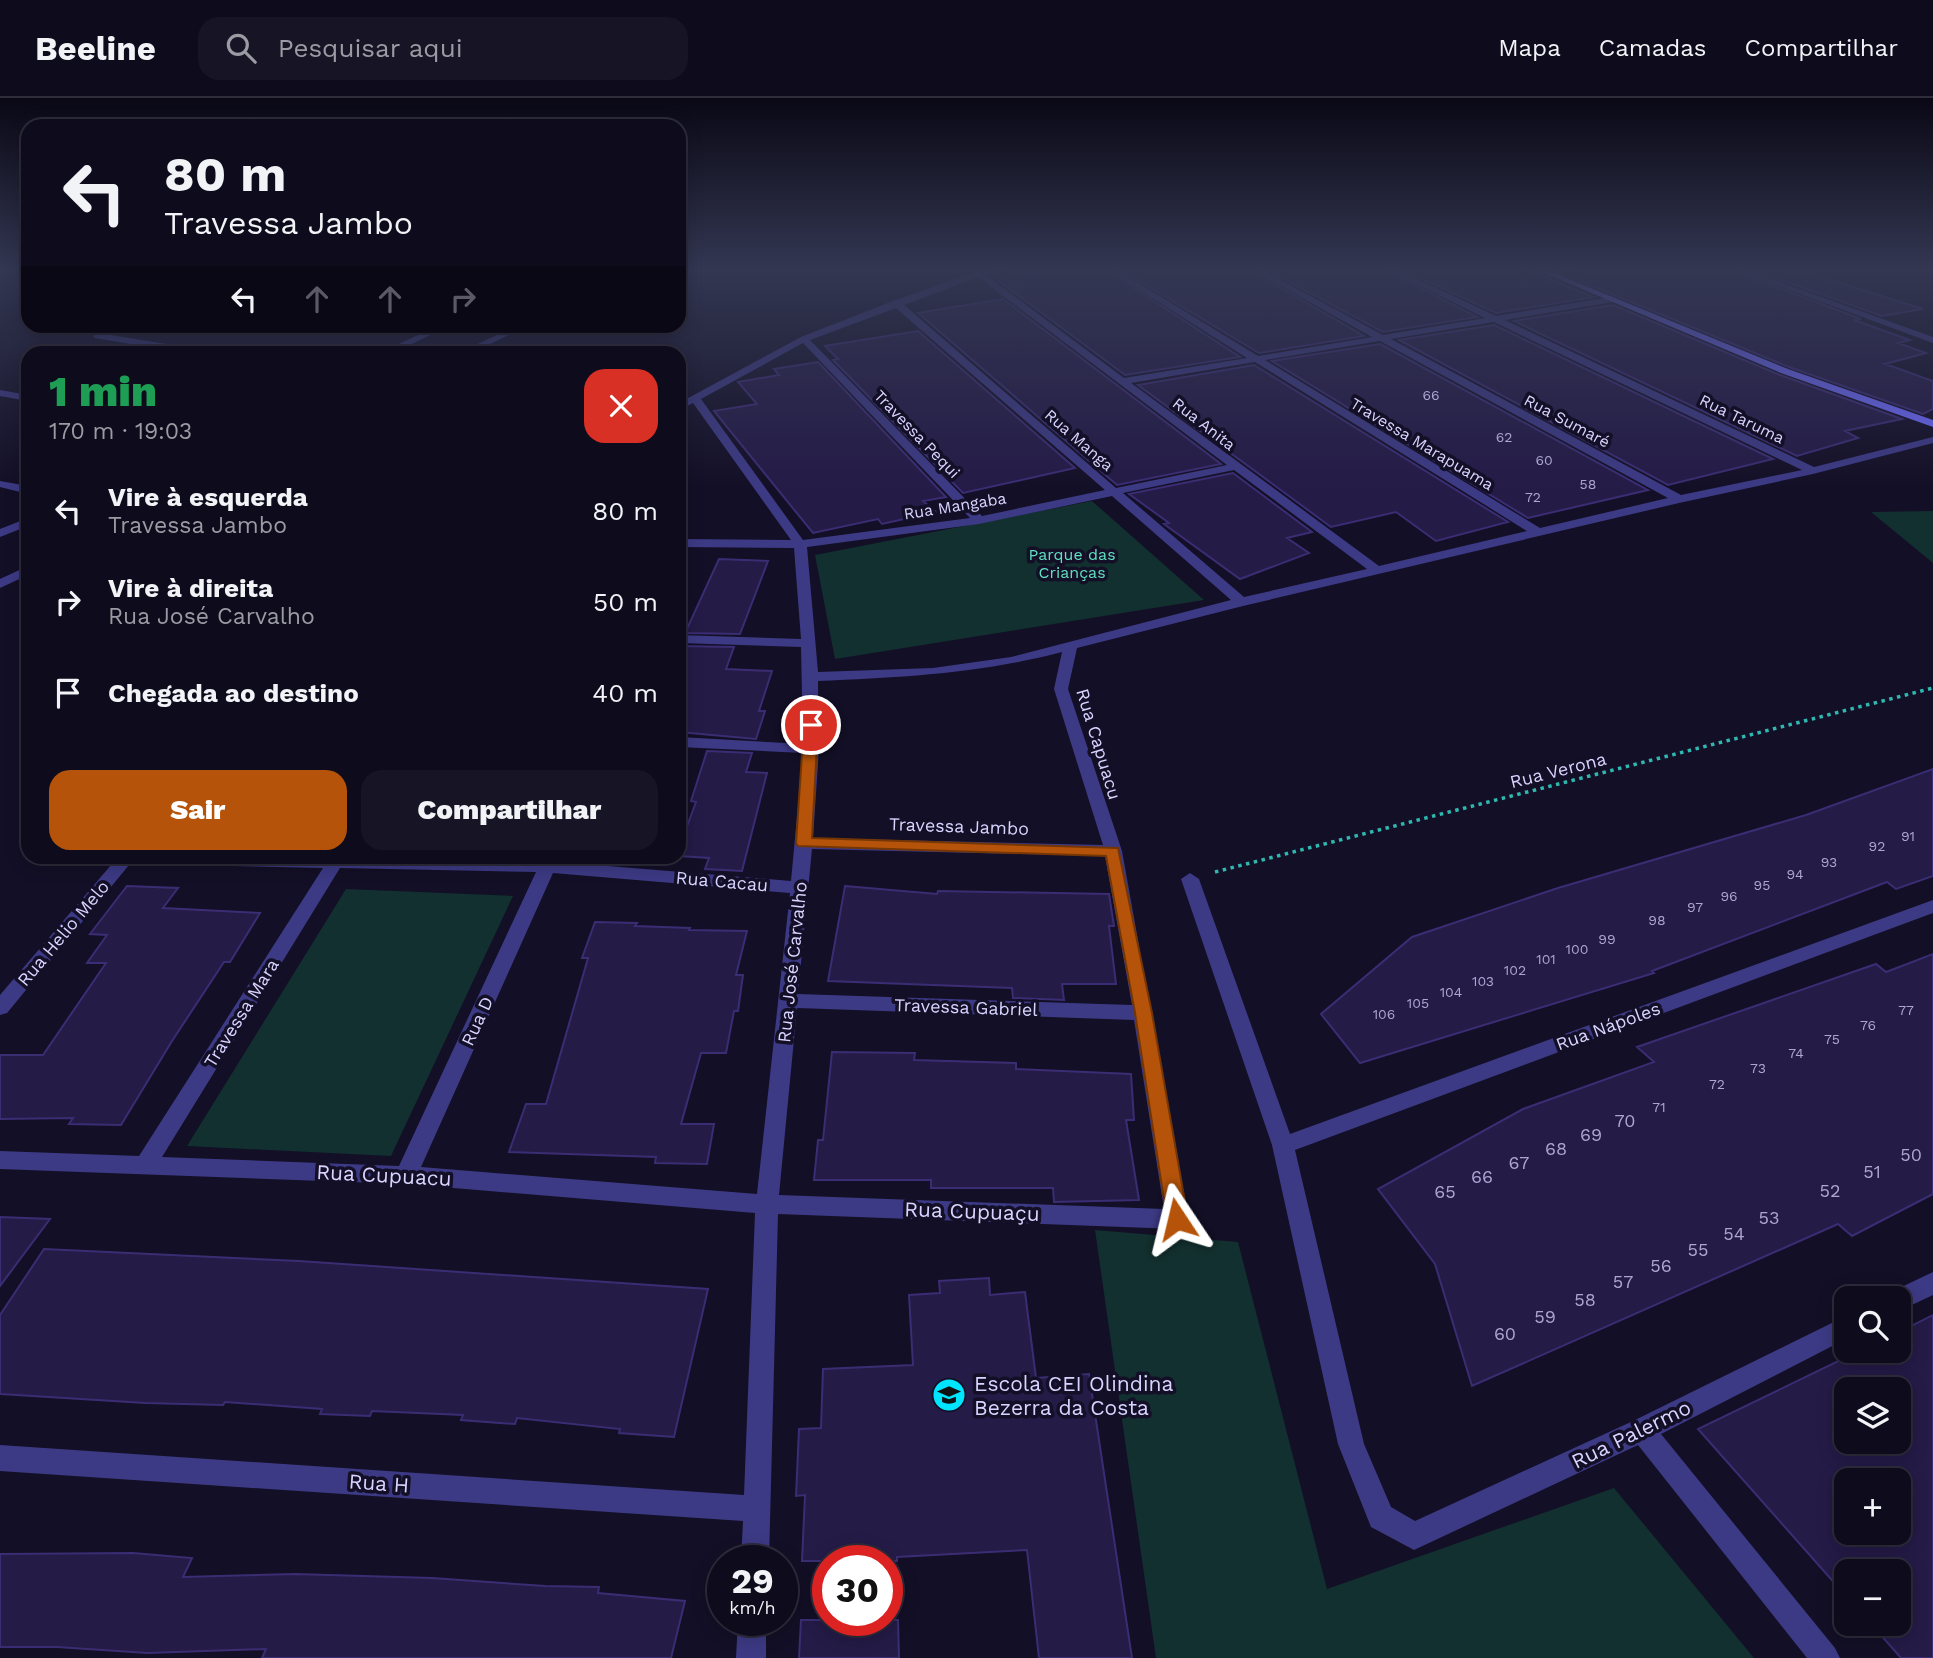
<!DOCTYPE html>
<html lang="pt">
<head>
<meta charset="utf-8">
<style>
	:root { --surface:#0e0b1c; --page:#171425; --text:#f1f3f6; --muted:#9b9ba3; --line:#2e2b3b; --accent:#b45309 }
	body { margin:0; font-family:"Work Sans",sans-serif; background:var(--page); color:var(--text); height:100vh; display:flex; flex-direction:column; font-size:26px; white-space:nowrap }
	* { box-sizing:border-box; margin:0 }
	p { font-size:23px; color:var(--muted) }
	.icon { flex:none; width:38px; height:38px; fill:none; stroke:currentColor; stroke-width:2; stroke-linecap:round; stroke-linejoin:round }
	.map { position:relative; flex:1; overflow:hidden }
	.details { position:absolute; left:21px; top:248px; width:665px; height:518px; display:flex; flex-direction:column; background:var(--surface); border-radius:21px; box-shadow:0 4px 18px #0003,0 0 0 2px var(--line) }
	.details>* { flex:none }
	.guide { position:absolute; left:21px; top:21px; width:665px; height:214px; border-radius:21px; box-shadow:0 4px 18px #0003,0 0 0 2px var(--line); background:#0e0b1c; color:var(--text); overflow:hidden }
	.buttons { position:absolute; left:1834px; top:1188px; display:grid; gap:14px }
	.buttons a { display:grid; place-items:center; width:77px; height:77px; border-radius:14px; background:var(--surface); box-shadow:0 4px 18px #0003,0 0 0 2px var(--line); font-size:35px }
	.speed { position:absolute; left:707px; top:1447px; display:flex; gap:14px; font-size:35px; font-weight:700; text-align:center }
	.speed>* { display:grid; place-content:center; width:91px; height:91px; border-radius:50%; background:var(--surface); box-shadow:0 4px 18px #0003,0 0 0 2px var(--line); line-height:1 }
	.speed small { font-size:18px; font-weight:400 }
	.speed .limit { border:10px solid #d22; background:#fff; color:#111 }
	.pin { position:absolute; display:grid; place-items:center; width:60px; height:60px; color:#fff; margin:-30px; border:4px solid #fff; border-radius:50%; box-shadow:0 2px 7px #0007 }
	.me { position:absolute; width:77px; margin:-38px; rotate:350deg; stroke-linejoin:round; filter:drop-shadow(0 0 5px #0008) }
	.turn { display:flex; align-items:center; gap:24px; height:147px; padding:0 28px; font-size:32px }
	.turn .icon { width:91px; height:91px; stroke-width:2.5 }
	.turn b { display:block; font-size:49px; line-height:60px }
	.lanes { display:flex; align-items:center; height:66px; padding:0 28px; background:#0003; justify-content:center; gap:35px; direction:ltr }
	.lanes .off { opacity:.35 }
	.round { display:grid; place-items:center; flex:none; width:74px; height:74px; border-radius:21px; background:var(--page) }
	.overview { display:flex; align-items:center; justify-content:space-between; height:119px; padding:0 28px }
	h1 { font-size:42px; font-weight:800; line-height:52px; color:#1e9e55 }
	.cta { display:flex; gap:14px; margin-top:auto; padding:14px 28px }
	.cta a { flex:1; height:80px; border-radius:21px; background:var(--accent); color:#fff; font-size:28px; font-weight:800; line-height:80px; text-align:center }
	.cta a+a { background:var(--page); color:var(--text) }
	ul { padding:0; list-style:none }
	li { display:flex; align-items:center; gap:21px; height:91px; padding:0 28px }
	li div { flex:1 }
	li b { display:block; font-size:26px }
	li em { font-style:normal }
	header { display:flex; align-items:center; gap:42px; box-sizing:border-box; height:98px; padding:0 35px; background:var(--surface); border-bottom:2px solid var(--line) }
	header strong { font-size:33px }
	nav { display:flex; gap:38px; margin-inline-start:auto; font-size:24px }
	.search { width:490px; height:63px; background:var(--page); display:flex; align-items:center; gap:18px; box-sizing:border-box; padding:0 24px; border-radius:21px; color:var(--muted); font-size:26px }
	.map>svg:first-child { display:block }
	.green { fill:#12302f }
	.building { fill:#241b47; stroke:#3b2d73; stroke-width:2; fill-rule:evenodd }
	.lines { fill:none; stroke-linecap:round; stroke-linejoin:round }
	.path { stroke:#2fb8b0; stroke-width:3.5; stroke-dasharray:3.5 4.5; stroke-linecap:butt }
	.street { fill:#3d3a85; fill-rule:evenodd }
	.secondary { fill:#6f6bff; fill-rule:evenodd }
	.route { fill:#b45309; stroke:#753606; stroke-width:2 }
	.labels { text-anchor:middle; dominant-baseline:central; stroke-width:7; stroke-linejoin:round; paint-order:stroke }
	.number-label { font-size:14px; fill:#aca6d1 }
	.far-street-label { font-size:16px; fill:#d9d4ff; stroke:#130f26 }
	.far-park-label { font-size:16px; fill:#5fe0c0; stroke:#130f26 }
	.street-label { font-size:18px; fill:#d9d4ff; stroke:#130f26 }
	.near-number-label { font-size:18px; fill:#aca6d1 }
	.near-street-label { font-size:21px; fill:#d9d4ff; stroke:#130f26 }
	.near-poi-label { font-size:21px; fill:#d9d4ff; stroke:#130f26; text-anchor:start }
</style>
</head>
<body>
<header>
<strong>Beeline</strong>
<div class="search"><svg class="icon" aria-label="search" viewBox="0 0 24 24"><circle cx="10" cy="10" r="6"/><path d="M15 15l6 6"/></svg>Pesquisar aqui</div>
<nav><a>Mapa</a><a>Camadas</a><a>Compartilhar</a></nav>
</header>
<div class="map">
<svg width="1933" height="1560" viewBox="0 0 1933 1560">
	<rect width="100%" height="100%" fill="#130f26"/>
	<path class="green" d="M1092,403L1204,502L835,561L815,457Z
		M1933,413V465L1871,414Z
		M346,791L513,798L391,1058L187,1048Z
		M1095,1132L1238,1144L1327,1491L1614,1390L1754,1560H1156Z"/>
	<path class="building" d="M1075,172H1106L1240,259L1125,277L992,178Z
		M1121,172H1250L1364,238L1259,255Z
		M1267,172H1386L1477,219L1383,234Z
		M1403,172H1535L1549,181L1594,199L1496,215Z
		M1584,172H1732L1861,221L1854,222L1910,242L1898,245L1926,255L1885,266L1933,283V311L1923,316L1789,269L1568,178Z
		M1753,172H1799L1923,211L1882,218Z
		M1003,201L1221,366L1117,387L918,215Z
		M1613,207L1780,277L1902,321L1845,333L1858,340L1797,358L1514,223Z
		M1494,227L1773,361L1668,387L1399,242Z
		M918,233L1075,370L963,395L833,262L838,261L825,248Z
		M1380,246L1648,392L1528,420L1272,263Z
		M818,264L946,399L923,403L936,414L882,426L878,421L813,435L714,313L757,306L738,284L779,277L774,271Z
		M1254,267L1508,424L1436,443L1396,414L1331,429L1138,287Z
		M1233,375L1312,434L1287,440L1309,455L1240,481L1164,426L1169,425L1129,396Z
		M719,461L768,463L740,536L685,535Z
		M679,548L734,549L726,571L772,573L759,613H765L756,641L679,634Z
		M707,653L752,655L746,674L767,675L742,773L705,771L709,760L679,758V750L696,704L691,703Z
		M1933,671V778L1896,791L1887,784L1652,873L1654,875L1360,965L1321,916L1412,839L1558,790L1806,717Z
		M127,788L178,790L163,810L260,815L230,864H224L172,943L121,1027L69,1026L73,1020L0,1021V957H43L106,865H87L107,837L90,836Z
		M845,788L937,796L938,793L1109,796L1114,828H1109L1116,886H1062L1064,902L1013,900L1012,890L828,883Z
		M595,824L637,825L635,828L690,830L689,832L747,833L736,877H743L738,913H734L726,955H701L681,1026H714L707,1066L655,1065L656,1059L509,1054L526,1006H546L588,860H582Z
		M1933,856V1096L1852,1138L1838,1126L1472,1288L1435,1166L1378,1091L1523,1011L1654,964L1637,949L1876,866L1886,874Z
		M832,954L915,955L914,962L1016,965V971L1131,976L1134,1022H1126L1139,1102L1054,1104L1053,1090H931V1082H814L818,1042H823Z
		M0,1119L50,1121L0,1188Z
		M44,1151L299,1163L708,1191L674,1339L619,1335L620,1331L517,1320L515,1326L461,1322L463,1317L372,1313L370,1318L320,1316L322,1311L225,1304L223,1307L145,1305L0,1296V1217Z
		M989,1180L990,1197L1025,1194L1036,1280L1089,1276L1132,1560H1039L1027,1452L897,1459V1463H802L805,1397L796,1398L799,1331L821,1330L823,1271L913,1267L909,1197L940,1195L939,1183Z
		M1933,1217V1560H1901L1871,1526H1899V1474H1846V1498L1698,1331L1859,1253H1899V1234ZM1846,1292H1899V1344H1846ZM1846,1382H1899V1435H1846Z
		M133,1455L192,1460L183,1479L295,1476L432,1480L545,1488L599,1489L598,1495L685,1503L671,1560H262L266,1551L147,1555L57,1549H0V1456Z
		M801,1522H898L899,1560H799Z"/>
	<g class="lines">
		<path class="path" d="M1215,774L1933,590"/>
		<path class="street" d="M992,172H1011L986,177L1124,280L1247,260L1108,172H1117L1258,258L1372,239L1252,172H1262L1383,237L1485,220L1388,172H1398L1496,218L1610,199L1614,202L1613,204L1505,222L1814,369L1933,339V345L1813,376L1679,405L1243,508L1077,550L1068,591L1122,753L1188,1121L1185,1128L1177,1131L778,1116L769,1463H741L743,1423L0,1373V1347L744,1397L755,1115L406,1086L0,1071V1053L139,1058L323,770L142,766L134,761L7,915L0,917V897L117,760H376L547,763L791,783L803,655L679,649V639L803,646L801,549L679,545V537L801,541L794,450L679,449V441L791,442L693,305L679,312V305L801,239L893,203L976,174ZM978,179L1227,367L1116,390L904,207ZM896,210L1105,392L982,418L810,242ZM1494,224L1802,372L1681,397L1391,241ZM1380,243L1668,400L1540,430L1265,262ZM803,245L970,420L803,442L701,301ZM1255,264L1527,433L1379,468L1131,285ZM1234,372L1367,471L1244,499L1123,395ZM1112,398L1231,502L1011,559L933,570L818,574L807,449L979,426ZM1062,554L1054,591L1103,747L813,740L819,651L818,583C905,579 977,576 1062,554ZM812,751L1105,758L1132,907L798,896ZM340,770L536,774L399,1068L162,1059ZM553,775L790,795L757,1096L421,1069ZM797,910L1134,922L1164,1111L779,1097Z
			M1563,172H1581L1551,179L1547,176Z
			M1735,172H1746L1933,239V245Z
			M1928,172H1933V175L1929,174Z
			M437,228H449L391,256H378Z
			M516,228H527L470,256H457Z
			M98,235L210,253L214,256H189L95,240L93,238Z
			M0,292L28,297V303L0,298Z
			M0,383L28,388V396L0,389Z
			M28,420V428L0,439V431Z
			M28,468V477L0,490V481Z
			M1190,775L1199,781L1290,1036L1933,802V815L1295,1052L1364,1346L1391,1409L1415,1423L1633,1323L1846,1218V1241L1661,1336L1835,1550L1840,1560H1807L1638,1347L1414,1452L1371,1429L1338,1346L1272,1047L1181,781Z
			M1933,1174V1197L1899,1213V1200H1888L1891,1194Z
			M738,1522H766V1560H736Z"/>
		<path class="secondary" d="M1537,172H1547L1788,271L1933,322V329L1781,275Z"/>
	</g>
	<linearGradient id="sky" x2="0" y2="1"><stop stop-color="#0a0815"/><stop offset="0.44" stop-color="#333752"/><stop offset="1" stop-color="#333752" stop-opacity="0"/></linearGradient>
	<rect width="1933" height="390" fill="url(#sky)"/>
	<path class="route" d="M811,623L818,627L812,740L1118,750L1152,915L1188,1121L1185,1127L1177,1130L1170,1127L1167,1121L1135,915L1106,758L798,748L796,745L804,627Z"/>
	<defs>
		<symbol id="school-disc" viewBox="-11 -11 22 22"><circle r="9.5" fill="#00e5ff" stroke="#130f26"/><path d="M0-5L7-2L0 1L-7-2ZM-4 1L0 2.5L4 1V4Q0 6-4 4Z" fill="#111"/></symbol>
	</defs>
	<g fill-rule="evenodd">
		<use href="#school-disc" x="930" y="1278" width="38" height="38"/>
	</g>
	<g class="labels">
		<g class="number-label">
			<text x="1431" y="297">66</text>
			<text x="1504" y="339">62</text>
			<text x="1544" y="362">60</text>
			<text x="1588" y="386">58</text>
			<text x="1533" y="399">72</text>
			<text x="1908" y="738">91</text>
			<text x="1877" y="748">92</text>
			<text x="1829" y="764">93</text>
			<text x="1795" y="776">94</text>
			<text x="1762" y="787">95</text>
			<text x="1729" y="798">96</text>
			<text x="1695" y="809">97</text>
			<text x="1657" y="822">98</text>
			<text x="1607" y="841">99</text>
			<text x="1577" y="851">100</text>
			<text x="1546" y="861">101</text>
			<text x="1515" y="872">102</text>
			<text x="1483" y="883">103</text>
			<text x="1451" y="894">104</text>
			<text x="1418" y="905">105</text>
			<text x="1906" y="912">77</text>
			<text x="1384" y="916">106</text>
			<text x="1868" y="927">76</text>
			<text x="1832" y="941">75</text>
			<text x="1796" y="955">74</text>
			<text x="1758" y="970">73</text>
			<text x="1717" y="986">72</text>
			<text x="1659" y="1009">71</text>
		</g>
		<g class="far-street-label">
			<text transform="translate(1742 321) rotate(26)">Rua Taruma</text>
			<text transform="translate(1567 323) rotate(28)">Rua Sumaré</text>
			<text transform="translate(1204 326) rotate(38)">Rua Anita</text>
			<text transform="translate(917 336) rotate(46)">Travessa Pequi</text>
			<text transform="translate(1079 342) rotate(41)">Rua Manga</text>
			<text transform="translate(1422 346) rotate(31)">Travessa Marapuama</text>
			<text transform="translate(955 408) rotate(-9)">Rua Mangaba</text>
		</g>
		<g class="far-park-label">
			<text x="1072" y="456">Parque das<tspan x="1072" dy="18">Crianças</tspan></text>
		</g>
		<g class="street-label">
			<text transform="translate(1099 646) rotate(73)">Rua Capuacu</text>
			<text transform="translate(1558 672) rotate(-14)">Rua Verona</text>
			<text transform="translate(959 728) rotate(2)">Travessa Jambo</text>
			<text transform="translate(722 783) rotate(5)">Rua Cacau</text>
			<text transform="translate(63 835) rotate(-50)">Rua Helio Melo</text>
			<text transform="translate(792 864) rotate(-84)">Rua José Carvalho</text>
			<text transform="translate(966 909) rotate(2)">Travessa Gabriel</text>
			<text transform="translate(241 915) rotate(-58)">Travessa Mara</text>
			<text transform="translate(477 923) rotate(-65)">Rua D</text>
			<text transform="translate(1608 928) rotate(-20)">Rua Nápoles</text>
		</g>
		<g class="near-number-label">
			<text x="1625" y="1022">70</text>
			<text x="1591" y="1036">69</text>
			<text x="1556" y="1050">68</text>
			<text x="1911" y="1056">50</text>
			<text x="1519" y="1064">67</text>
			<text x="1872" y="1073">51</text>
			<text x="1482" y="1078">66</text>
			<text x="1830" y="1092">52</text>
			<text x="1445" y="1093">65</text>
			<text x="1769" y="1119">53</text>
			<text x="1734" y="1135">54</text>
			<text x="1698" y="1151">55</text>
			<text x="1661" y="1167">56</text>
			<text x="1623" y="1183">57</text>
			<text x="1585" y="1201">58</text>
			<text x="1545" y="1218">59</text>
			<text x="1505" y="1235">60</text>
		</g>
		<g class="near-street-label">
			<text transform="translate(384 1077) rotate(3)">Rua Cupuacu</text>
			<text transform="translate(972 1113) rotate(2)">Rua Cupuaçu</text>
			<text transform="translate(1631 1336) rotate(-26)">Rua Palermo</text>
			<text transform="translate(379 1385) rotate(4)">Rua H</text>
		</g>
		<g class="near-poi-label">
			<text x="974" y="1285">Escola CEI Olindina<tspan x="974" dy="24">Bezerra da Costa</tspan></text>
		</g>
	</g>
</svg>
<div class="buttons">
<a><svg class="icon" aria-label="search" viewBox="0 0 24 24"><circle cx="10" cy="10" r="6"/><path d="M15 15l6 6"/></svg></a>
<a><svg class="icon" aria-label="layers" viewBox="0 0 24 24"><path d="M12 4l9 5-9 5-9-5zM3 14l9 5 9-5"/></svg></a>
<a>+</a>
<a>−</a>
</div>
<div class="speed"><div>29<small>km/h</small></div><div class="limit">30</div></div>
<div class="pin" style="left:811px;top:627px;background:#d93025"><svg class="icon" aria-label="arrive" viewBox="0 0 24 24"><path d="M6 21V4h12l-3 4 3 4H6"/></svg></div>
<svg class="me" style="left:1177px;top:1121px" viewBox="-20 -20 40 40"><path d="M0-17L14 15 0 8-14 15z" fill="#b45309" stroke="#fff" stroke-width="4"/></svg>
<div class="guide">
<div class="turn"><svg class="icon" aria-label="left" viewBox="0 0 24 24"><path d="M17 20v-9H6M10 6l-5 5 5 5"/></svg><div><b>80 m</b>Travessa Jambo</div></div>
<div class="lanes"><svg class="icon" aria-label="left" viewBox="0 0 24 24"><path d="M17 20v-9H6M10 6l-5 5 5 5"/></svg><svg class="icon off" aria-label="ahead" viewBox="0 0 24 24"><path d="M12 20V5M6 11l6-6 6 6"/></svg><svg class="icon off" aria-label="ahead" viewBox="0 0 24 24"><path d="M12 20V5M6 11l6-6 6 6"/></svg><svg class="icon off" aria-label="right" viewBox="0 0 24 24"><path d="M7 20v-9h11M14 6l5 5-5 5"/></svg></div>
</div>
<section class="details">
<div class="overview"><div><h1>1 min</h1><p>170 m · 19:03</p></div><a class="round" style="background:#d93025;color:#fff"><svg class="icon" aria-label="close" viewBox="0 0 24 24"><path d="M6 6l12 12M18 6L6 18"/></svg></a></div>
<ul>
<li><svg class="icon" aria-label="left" viewBox="0 0 24 24"><path d="M17 20v-9H6M10 6l-5 5 5 5"/></svg><div><b>Vire à esquerda</b><p>Travessa Jambo</p></div><em>80 m</em></li>
<li><svg class="icon" aria-label="right" viewBox="0 0 24 24"><path d="M7 20v-9h11M14 6l5 5-5 5"/></svg><div><b>Vire à direita</b><p>Rua José Carvalho</p></div><em>50 m</em></li>
<li><svg class="icon" aria-label="arrive" viewBox="0 0 24 24"><path d="M6 21V4h12l-3 4 3 4H6"/></svg><div><b>Chegada ao destino</b></div><em>40 m</em></li>
</ul>
<div class="cta"><a>Sair</a><a>Compartilhar</a></div>
</section>
</div>
</body>
</html>
